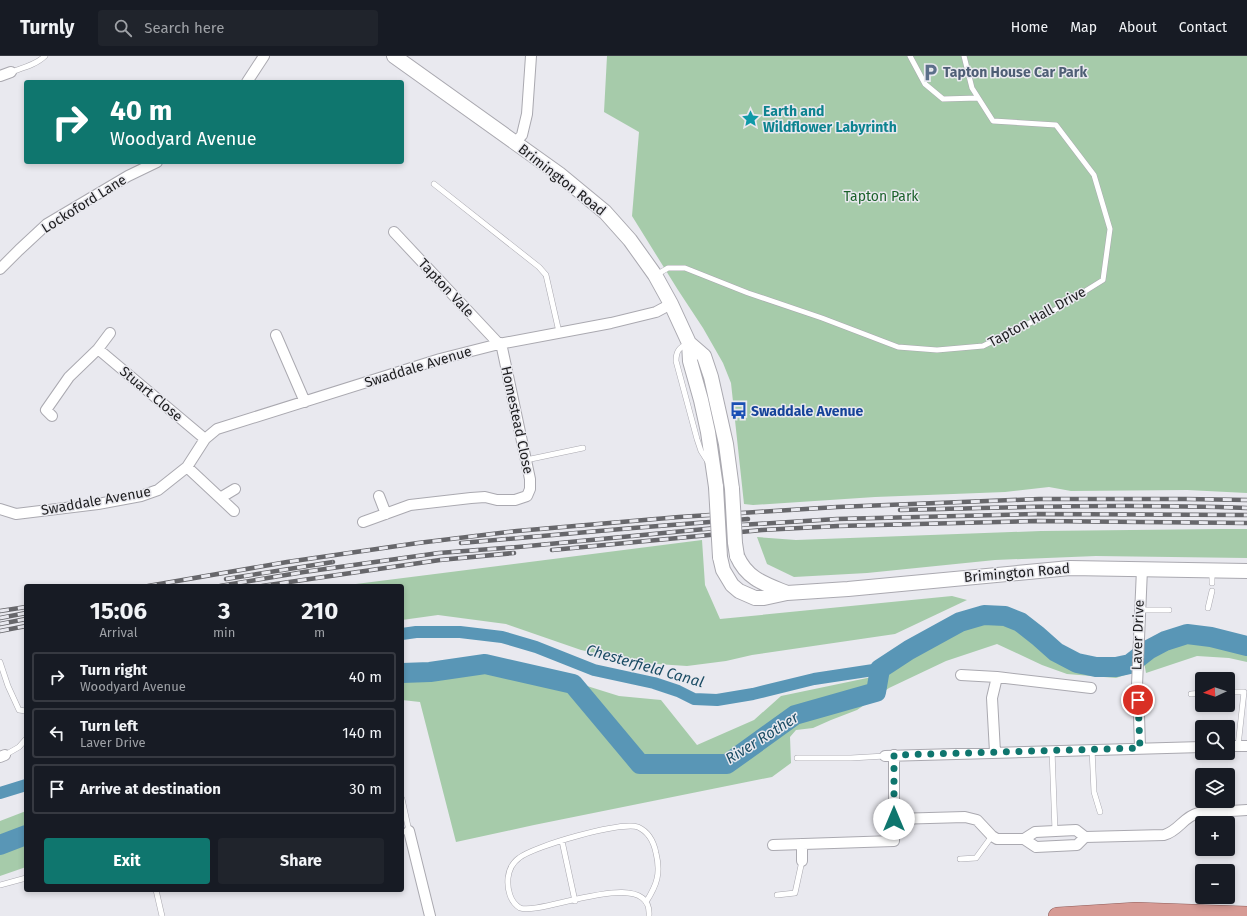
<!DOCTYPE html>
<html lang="en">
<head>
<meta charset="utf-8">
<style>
	:root { --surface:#171b24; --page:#20242c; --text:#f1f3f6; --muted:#9ea1a6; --line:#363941; --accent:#0f766e }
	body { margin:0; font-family:"Fira Sans",sans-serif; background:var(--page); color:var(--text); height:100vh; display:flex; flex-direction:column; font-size:15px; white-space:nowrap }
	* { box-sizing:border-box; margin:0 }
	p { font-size:13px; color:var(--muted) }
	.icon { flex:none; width:22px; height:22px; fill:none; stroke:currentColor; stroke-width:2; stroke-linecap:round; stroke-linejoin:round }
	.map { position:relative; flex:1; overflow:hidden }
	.sheet { position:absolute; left:24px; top:528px; width:380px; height:308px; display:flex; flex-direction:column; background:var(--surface); border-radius:4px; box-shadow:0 2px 6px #0003 }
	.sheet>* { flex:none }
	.banner { position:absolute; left:24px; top:24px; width:380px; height:84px; border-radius:4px; box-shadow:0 2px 6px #0003; background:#0f766e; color:#fff; overflow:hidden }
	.needle { width:26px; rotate:267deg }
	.controls { position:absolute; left:1195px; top:616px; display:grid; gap:8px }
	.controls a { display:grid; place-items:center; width:40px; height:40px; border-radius:4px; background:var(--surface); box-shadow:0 2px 6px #0003; font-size:20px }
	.pin { position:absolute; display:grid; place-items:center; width:34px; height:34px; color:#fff; margin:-17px; border:2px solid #fff; border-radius:50%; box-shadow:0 1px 4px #0007 }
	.me { position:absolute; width:44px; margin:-22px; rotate:0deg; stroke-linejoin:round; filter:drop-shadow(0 0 3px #0008) }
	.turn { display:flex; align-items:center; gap:14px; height:84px; padding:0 20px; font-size:18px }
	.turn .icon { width:52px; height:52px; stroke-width:2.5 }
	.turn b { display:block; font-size:28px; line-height:34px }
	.eta { display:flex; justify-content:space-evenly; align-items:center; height:68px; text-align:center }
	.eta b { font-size:24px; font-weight:700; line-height:28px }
	.button { display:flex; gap:8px; margin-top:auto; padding:8px 20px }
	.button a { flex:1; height:46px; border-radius:4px; background:var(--accent); color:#fff; font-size:16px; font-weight:700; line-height:46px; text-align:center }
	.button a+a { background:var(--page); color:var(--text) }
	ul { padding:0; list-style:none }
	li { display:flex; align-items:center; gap:12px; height:50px; margin:0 8px 6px; padding:0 12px; border:2px solid var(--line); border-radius:4px }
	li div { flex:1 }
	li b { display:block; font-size:15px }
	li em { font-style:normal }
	header { display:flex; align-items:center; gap:24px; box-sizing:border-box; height:56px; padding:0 20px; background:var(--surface); border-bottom:1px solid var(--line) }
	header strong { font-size:19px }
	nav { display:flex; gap:22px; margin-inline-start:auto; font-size:14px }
	.search { width:280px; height:36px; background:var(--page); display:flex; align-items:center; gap:10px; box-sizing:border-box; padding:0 14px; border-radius:4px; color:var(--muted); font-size:15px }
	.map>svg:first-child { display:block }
	.green { fill:#a6cbaa }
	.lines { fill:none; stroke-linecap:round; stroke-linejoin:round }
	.canal { stroke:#5996b6; stroke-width:12 }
	.river { stroke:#5996b6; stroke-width:20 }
	.service-casing { stroke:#aaa9b0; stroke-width:6 }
	.minor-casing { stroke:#aaa9b0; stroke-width:12 }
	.secondary-casing { stroke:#aaa9b0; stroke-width:16 }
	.trunk-casing { stroke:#8f5d5a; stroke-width:18 }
	.service { stroke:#fff; stroke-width:5 }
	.minor { stroke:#fff; stroke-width:10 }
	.secondary { stroke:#fff; stroke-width:14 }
	.trunk { stroke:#d69a94; stroke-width:17 }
	.rail-casing { stroke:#67676b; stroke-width:4.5 }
	.rail { stroke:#e9e9ef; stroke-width:3; stroke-dasharray:9; stroke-linecap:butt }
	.secondary-bridge-casing { stroke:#aaa9b0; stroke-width:16; stroke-linecap:butt }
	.secondary-bridge { stroke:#fff; stroke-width:14 }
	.route { stroke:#0f766e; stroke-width:7; stroke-dasharray:0 12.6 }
	.labels { text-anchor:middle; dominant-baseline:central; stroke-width:3; stroke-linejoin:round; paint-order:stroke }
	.service-label { font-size:14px; font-weight:bold; fill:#4e5e75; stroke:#e9e9ef; text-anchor:start }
	.culture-label { font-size:14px; font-weight:bold; fill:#0d838f; stroke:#e9e9ef; text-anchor:start }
	.street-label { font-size:14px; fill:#1d1d1f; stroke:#e9e9ef }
	.park-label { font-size:14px; fill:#1c622c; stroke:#e9e9ef }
	.transit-label { font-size:14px; font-weight:bold; fill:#164399; stroke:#e9e9ef; text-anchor:start }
	.water-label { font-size:15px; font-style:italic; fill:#1c4d65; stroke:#e9e9ef }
</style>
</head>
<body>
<header>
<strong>Turnly</strong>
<div class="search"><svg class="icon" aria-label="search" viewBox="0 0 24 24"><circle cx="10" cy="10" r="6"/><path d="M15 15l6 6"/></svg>Search here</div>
<nav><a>Home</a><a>Map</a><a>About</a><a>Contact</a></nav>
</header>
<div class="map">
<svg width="1247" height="860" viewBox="0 0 1247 860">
	<rect width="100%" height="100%" fill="#e9e9ef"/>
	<path class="green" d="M607,0H1247V437L1187,434L1071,435L1049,431L1005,436L875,441L753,449L744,448L731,327L723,307L703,272L678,234L632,160L639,76L604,56Z
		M1221,473H1247V502L1096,500L995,504L867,517L794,521L767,508L757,481L796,484L1041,475Z
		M702,484L705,529L720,563L952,540L967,544L895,578L752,599L726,605L687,610L642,607L581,594L506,568L438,559L402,564V530H340Z
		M982,566L1016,571L1049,598L1084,616L1127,613L1128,618L1116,622L1067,618L1042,609L997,588L946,605L889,632L857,654L831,664L813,672L796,674L790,681L791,707L772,721L534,769L456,786L420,646L402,644V613L471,609L571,625L619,640L661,644L697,689L754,664L781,640L872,621L936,585Z
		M1187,583L1247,595V606L1229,602L1197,600L1146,617L1144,606L1164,591Z
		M26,755V811L0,820V765Z"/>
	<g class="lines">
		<path class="canal" d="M402,578L416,576H460L502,581L536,591L594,614L654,627L678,635L694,643L717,644L753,638L814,623L880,613
			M0,737L26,729"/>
		<path class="river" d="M402,617L430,616L485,608L573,628L640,708H727L795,659L876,636L880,613L909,594L960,566L984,559L1005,560L1020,566L1038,580L1056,596L1077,607L1096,611H1116L1130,608L1148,594L1165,585L1187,578L1211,581L1247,590
			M0,789L26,779"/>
		<defs>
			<path id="service" d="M910,0L925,28L943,43L978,42
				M11,16C22,12 36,9 45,0
				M434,128L539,211L546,219L559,276
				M656,219L668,212H685L748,237L822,262L898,291L937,294L983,290L1050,257L1103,224L1110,173L1094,119L1056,69L993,65L972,32L964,0
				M688,287C679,292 676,295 676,305L697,383L701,395L708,406
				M526,404L583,392
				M1212,527V515
				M1208,552L1212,535
				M1139,554H1169
				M0,606L8,630L19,654L26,655
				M1228,636H1244L1238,690
				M1191,638L1202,637
				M1092,693L1094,736L1100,756
				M1052,694L1055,775
				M5,699L19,691L26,683
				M797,702H851L885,700
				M402,743L409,775L402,776
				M562,785L575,845
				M960,803L976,802L992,780
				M0,829L26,822
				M156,834L162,860
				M777,839L795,837L802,805
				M646,846C657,829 661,817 656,797C654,787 649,776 638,771C621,765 534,790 519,802C512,807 509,814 508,822C507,833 510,846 520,852C541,860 653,808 649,860"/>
			<path id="minor" d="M0,20L11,16
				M247,26L264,0
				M515,87L522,79L527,58L531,0
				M394,176L499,288
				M0,213L19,194L47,168L128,120L157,106
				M276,279L305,346
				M98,293L205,383
				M52,360L46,354L69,321L98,293L110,277
				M187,411L234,455
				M379,440L386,458
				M220,442L235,433
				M0,453L16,458L98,448L141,440L158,434L187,411L205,383L217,373L440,303L499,288L611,267L656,256L671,248
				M363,466L410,449L471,442L485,441L497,444H515L527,440L530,433V423L501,287
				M961,619L997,621
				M1228,690H1247
				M1140,692L1139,659L1137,629L1142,513
				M995,696L992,642L997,621L1091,632
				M885,700L1202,691
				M0,701L5,699
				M894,763L965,761L977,764L992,780L997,783H1024L1036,791L1077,789L1085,781
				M409,775L430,860
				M1024,783L1035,776L1076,774L1085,781L1164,779C1179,775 1183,761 1198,757L1247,754
				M802,788V805
				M773,789L894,785V699"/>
			<path id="secondary" d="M394,0L559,118L605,156L630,184L655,219L671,248L689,287L690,305L701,344L708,376L716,431
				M689,287L704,300L711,321L726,388L732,433
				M737,500C747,523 765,528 787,537
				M720,501L723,514L732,529L739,535L755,542H764L787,537L848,533L1070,512L1247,515"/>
			<path id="trunk" d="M1057,860L1136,855L1247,859"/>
		</defs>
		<use href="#service" class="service-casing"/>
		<use href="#minor" class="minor-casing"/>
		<use href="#secondary" class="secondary-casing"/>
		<use href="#trunk" class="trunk-casing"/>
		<use href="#service" class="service"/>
		<use href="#minor" class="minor"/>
		<use href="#secondary" class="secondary"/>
		<use href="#trunk" class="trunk"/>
		<defs>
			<path id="rail" d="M900,454C1016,451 1131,448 1247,452
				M740,469L837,463L1035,458L1247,459
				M461,487L633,472L748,463
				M552,494L762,474L838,470L1036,465L1247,467
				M226,523L333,506
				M148,530L287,506L418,487L517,475L679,461L837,451L1039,443H1186L1247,444
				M220,530L304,516L439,497L518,491L726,471
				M262,530L440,504L514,497
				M0,555L26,551
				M0,562L26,557
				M0,568L26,563
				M0,575L26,570"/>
		</defs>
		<use href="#rail" class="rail-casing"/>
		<use href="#rail" class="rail"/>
		<defs>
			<path id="secondary-bridge" d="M716,431L720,501
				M732,433L735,487L737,500"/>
		</defs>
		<use href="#secondary-bridge" class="secondary-bridge-casing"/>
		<use href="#secondary-bridge" class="secondary-bridge"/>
	</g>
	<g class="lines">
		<path class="route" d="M894,763V699L1140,692L1138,644"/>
	</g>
	<defs>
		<symbol id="parking-bare" viewBox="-9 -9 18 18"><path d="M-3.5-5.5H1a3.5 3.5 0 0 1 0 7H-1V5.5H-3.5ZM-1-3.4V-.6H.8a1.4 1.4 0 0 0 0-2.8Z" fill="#5c6f8a" stroke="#e9e9ef" stroke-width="2.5" paint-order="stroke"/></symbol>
		<symbol id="sight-bare" viewBox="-9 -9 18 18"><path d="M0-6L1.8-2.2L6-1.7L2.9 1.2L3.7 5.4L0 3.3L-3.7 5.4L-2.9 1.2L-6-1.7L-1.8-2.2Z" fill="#0f9aa8" stroke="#e9e9ef" stroke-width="2.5" paint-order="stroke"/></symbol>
		<symbol id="bus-bare" viewBox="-9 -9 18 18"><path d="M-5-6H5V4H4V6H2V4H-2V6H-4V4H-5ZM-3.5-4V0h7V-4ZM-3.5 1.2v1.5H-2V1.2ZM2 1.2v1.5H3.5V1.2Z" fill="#1a4fb4" stroke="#e9e9ef" stroke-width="2.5" paint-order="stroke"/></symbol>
	</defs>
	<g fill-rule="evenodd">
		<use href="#parking-bare" x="918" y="4" width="25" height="25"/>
		<use href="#sight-bare" x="738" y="50" width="25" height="25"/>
		<use href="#bus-bare" x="726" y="342" width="25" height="25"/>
	</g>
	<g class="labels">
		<g class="service-label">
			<text x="943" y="16">Tapton House Car Park</text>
		</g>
		<g class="culture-label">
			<text x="763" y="55">Earth and<tspan x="763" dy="16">Wildflower Labyrinth</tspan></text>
		</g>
		<g class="street-label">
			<text transform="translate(562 124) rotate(38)">Brimington Road</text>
			<text transform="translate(84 148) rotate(-32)">Lockoford Lane</text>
			<text transform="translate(446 232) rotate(47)">Tapton Vale</text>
			<text transform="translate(1037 261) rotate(-29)">Tapton Hall Drive</text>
			<text transform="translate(418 311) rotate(-17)">Swaddale Avenue</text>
			<text transform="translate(151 338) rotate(40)">Stuart Close</text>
			<text transform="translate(517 364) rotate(78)">Homestead Close</text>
			<text transform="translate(96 445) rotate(-10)">Swaddale Avenue</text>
			<text transform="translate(1017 517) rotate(-5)">Brimington Road</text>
			<text transform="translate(1138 579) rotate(-88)">Laver Drive</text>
		</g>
		<g class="park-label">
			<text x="881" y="140">Tapton Park</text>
		</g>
		<g class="transit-label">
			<text x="751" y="355">Swaddale Avenue</text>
		</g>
		<g class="water-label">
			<text transform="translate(645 610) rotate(16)">Chesterfield Canal</text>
			<text transform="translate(762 682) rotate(-32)">River Rother</text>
		</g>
	</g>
</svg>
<div class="controls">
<a><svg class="needle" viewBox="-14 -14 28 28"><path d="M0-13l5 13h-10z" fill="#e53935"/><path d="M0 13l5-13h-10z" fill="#9ea1a6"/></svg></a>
<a><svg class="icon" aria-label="search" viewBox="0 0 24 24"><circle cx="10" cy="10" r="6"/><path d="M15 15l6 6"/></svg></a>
<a><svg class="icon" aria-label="layers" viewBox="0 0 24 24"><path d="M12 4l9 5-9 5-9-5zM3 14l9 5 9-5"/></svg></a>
<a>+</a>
<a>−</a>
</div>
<div class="pin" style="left:1138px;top:644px;background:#d93025"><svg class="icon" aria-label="arrive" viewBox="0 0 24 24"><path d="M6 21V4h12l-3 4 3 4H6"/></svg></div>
<svg class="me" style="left:894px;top:763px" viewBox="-20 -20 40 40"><circle r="19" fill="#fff"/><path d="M0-13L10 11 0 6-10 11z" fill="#0f766e"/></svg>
<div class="banner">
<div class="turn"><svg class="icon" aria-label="right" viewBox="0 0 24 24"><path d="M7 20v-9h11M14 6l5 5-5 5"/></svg><div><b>40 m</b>Woodyard Avenue</div></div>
</div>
<section class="sheet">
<div class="eta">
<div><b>15:06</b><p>Arrival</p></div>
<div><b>3</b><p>min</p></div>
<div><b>210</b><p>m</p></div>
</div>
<ul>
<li><svg class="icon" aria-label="right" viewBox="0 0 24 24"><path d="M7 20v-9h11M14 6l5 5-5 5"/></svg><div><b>Turn right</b><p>Woodyard Avenue</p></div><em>40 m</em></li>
<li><svg class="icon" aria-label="left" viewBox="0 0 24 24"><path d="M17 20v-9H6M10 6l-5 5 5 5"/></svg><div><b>Turn left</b><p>Laver Drive</p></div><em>140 m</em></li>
<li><svg class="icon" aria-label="arrive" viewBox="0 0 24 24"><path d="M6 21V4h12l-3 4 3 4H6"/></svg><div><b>Arrive at destination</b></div><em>30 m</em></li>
</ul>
<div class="button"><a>Exit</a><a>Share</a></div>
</section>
</div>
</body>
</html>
